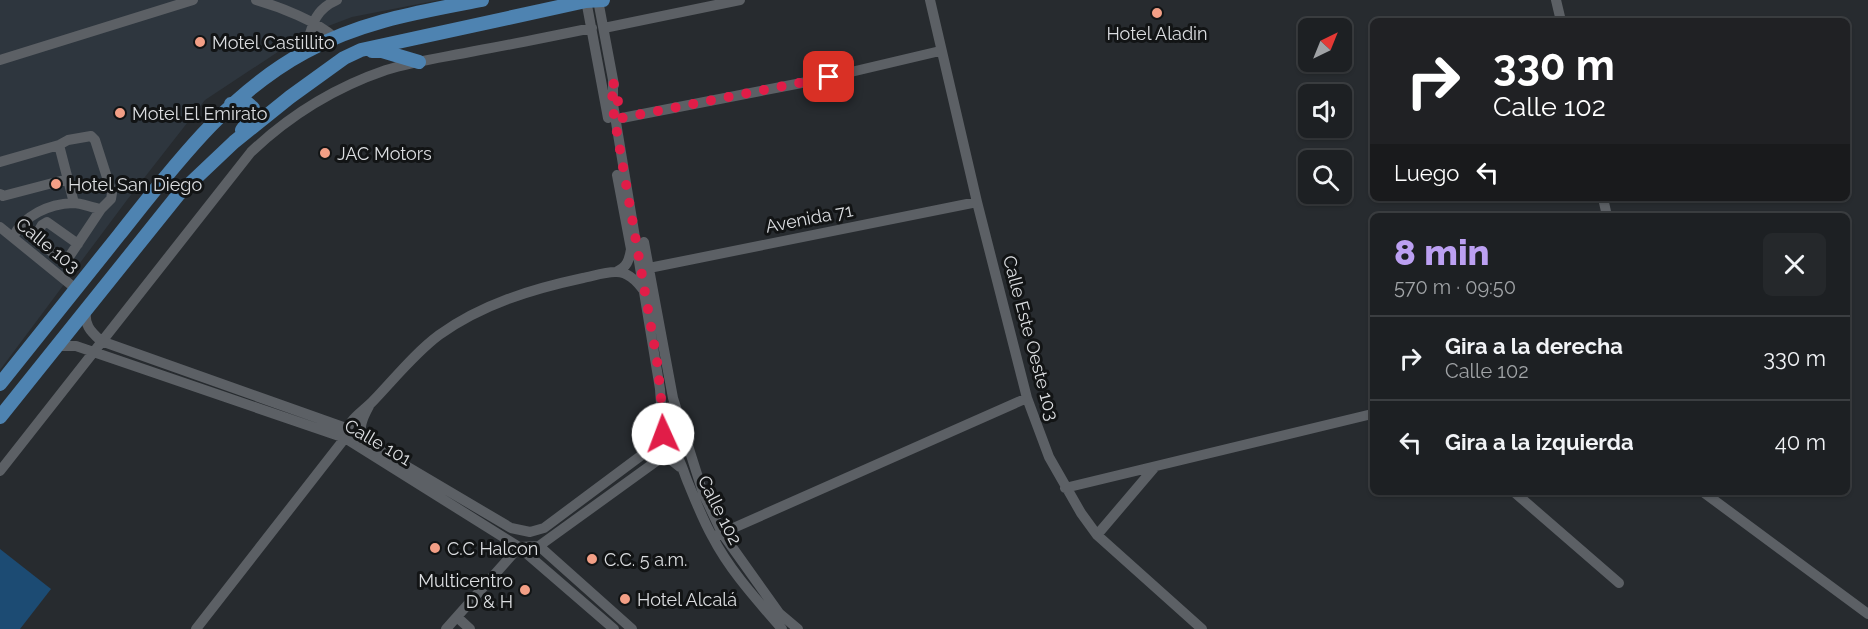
<!DOCTYPE html>
<html lang="es">
<head>
<meta charset="utf-8">
<style>
	:root { --surface:#1d2023; --page:#25282b; --text:#f1f3f6; --muted:#a0a3a6; --line:#3b3e41; --accent:#bca0f2 }
	body { margin:0; font-family:Raleway,sans-serif; background:var(--page); color:var(--text); height:100vh; display:flex; flex-direction:column; font-size:22px; white-space:nowrap }
	* { box-sizing:border-box; margin:0 }
	p { font-size:20px; color:var(--muted) }
	.icon { flex:none; width:33px; height:33px; fill:none; stroke:currentColor; stroke-width:2; stroke-linecap:round; stroke-linejoin:round }
	.map { position:relative; flex:1; overflow:hidden }
	.sheet { position:absolute; left:1370px; top:213px; width:480px; height:282px; display:flex; flex-direction:column; background:var(--surface); border-radius:9px; box-shadow:0 2px 4px #0004,0 0 0 2px var(--line) }
	.sheet>* { flex:none }
	.guide { position:absolute; left:1370px; top:18px; width:480px; height:183px; border-radius:9px; box-shadow:0 2px 4px #0004,0 0 0 2px var(--line); background:#202124; color:#fff; overflow:hidden }
	.needle { width:39px; rotate:43deg }
	.controls { position:absolute; left:1298px; top:18px; display:grid; gap:12px }
	.controls a { display:grid; place-items:center; width:54px; height:54px; border-radius:9px; background:var(--surface); box-shadow:0 2px 4px #0004,0 0 0 2px var(--line); font-size:30px }
	.pin { position:absolute; display:grid; place-items:center; width:51px; height:51px; color:#fff; margin:-26px; border-radius:12px; box-shadow:0 3px 9px #0006 }
	.me { position:absolute; width:66px; margin:-33px; rotate:358deg; stroke-linejoin:round; filter:drop-shadow(0 0 4px #0008) }
	.turn { display:flex; align-items:center; gap:21px; height:126px; padding:0 24px; font-size:27px }
	.turn .icon { width:78px; height:78px; stroke-width:2.5 }
	.turn b { display:block; font-size:42px; line-height:51px }
	.then { display:flex; align-items:center; height:57px; padding:0 24px; background:#0003; gap:12px; font-size:22px }
	.round { display:grid; place-items:center; flex:none; width:63px; height:63px; border-radius:9px; background:var(--page) }
	.overview { display:flex; align-items:center; justify-content:space-between; height:102px; padding:0 24px }
	h1 { font-size:36px; font-weight:800; line-height:45px; color:var(--accent) }
	ul { padding:0; list-style:none }
	li { display:flex; align-items:center; gap:18px; height:84px; padding:0 24px; border-top:2px solid var(--line) }
	li div { flex:1 }
	li b { display:block; font-size:22px }
	li em { font-style:normal }
	.map>svg:first-child { display:block }
	.built { fill:#2e363e }
	.green { fill:#1c4b73 }
	.lines { fill:none; stroke-linecap:round; stroke-linejoin:round }
	.minor { stroke:#5c6065; stroke-width:10 }
	.major { stroke:#4e83b1; stroke-width:14 }
	.route { stroke:#e11d48; stroke-width:10; stroke-dasharray:0 18 }
	.poi-dot { fill:#f39f86; stroke:#121415; stroke-width:2 }
	.labels { text-anchor:middle; dominant-baseline:central; stroke-width:6; stroke-linejoin:round; paint-order:stroke }
	.poi-label { font-size:18px; fill:#dbdde0; stroke:#121415; text-anchor:start }
	.street-label { font-size:18px; fill:#dbdde0; stroke:#121415 }
</style>
</head>
<body>
<div class="map">
<svg width="1868" height="629" viewBox="0 0 1868 629">
	<rect width="100%" height="100%" fill="#272b2f"/>
	<path class="built" d="M0,0H439L352,17L302,36L205,100L127,200L0,370Z"/>
	<path class="green" d="M0,549L51,589L20,629H0Z"/>
	<g class="lines">
		<path class="minor" d="M256,0C280,7 317,21 335,38
			M586,0L608,118
			M598,0L614,85
			M930,0L977,202L1027,398L1049,457L1081,513L1097,535L1202,629
			M1556,0L1561,21
			M604,28L740,0
			M305,52C312,28 312,11 337,0
			M0,60L193,0
			M622,118L817,80L940,51
			M0,162L59,145
			M0,194L3,196L68,179
			M1603,198L1607,216
			M74,203L59,145L68,140L91,136L95,140L112,193L111,199L101,209
			M0,227L76,289
			M13,237C24,215 49,204 73,203C82,203 92,208 101,209L67,260L65,262L36,240L35,237L42,225L47,222L78,244
			M644,242L673,398L703,493L722,533L779,613L798,629
			M649,268L977,202
			M616,272C627,267 629,261 631,249L617,175
			M86,309C84,325 90,331 101,341L346,428
			M55,346H76L345,438L519,547L614,629
			M369,406C363,417 357,429 364,441L511,528L530,532L544,528L658,443L663,434L660,389L613,104V81
			M658,443C681,450 680,465 689,485C696,502 703,520 712,536C730,571 757,600 782,629
			M0,471L251,152C289,116 336,87 386,70C415,61 446,57 475,51C514,44 553,36 592,28
			M1065,488L1372,414
			M1514,492L1619,583
			M1703,492L1868,614
			M1097,535L1154,468
			M713,537L1027,398
			M539,546L632,629
			M457,617L470,629
			M196,629L345,438C347,419 362,413 374,400C395,378 415,353 439,335C482,304 532,289 583,278C593,276 605,272 615,272C628,271 637,281 644,291
			M446,629L519,547L539,546L658,460L670,459L680,467"/>
		<path class="major" d="M372,51H382L419,62
			M231,104L246,102L253,108L252,116L242,130
			M0,384C40,334 79,285 119,235C173,167 227,94 305,52C362,21 420,12 482,0
			M0,417L178,195L234,142L290,97L344,58L361,50L586,1L603,0"/>
	</g>
	<g class="lines">
		<path class="route" d="M663,434V417L657,361L612,104L613,81L622,118L829,77"/>
	</g>
	<g class="poi-dot">
		<circle cx="1157" cy="13" r="6"/>
		<circle cx="200" cy="42" r="6"/>
		<circle cx="120" cy="113" r="6"/>
		<circle cx="325" cy="153" r="6"/>
		<circle cx="56" cy="184" r="6"/>
		<circle cx="435" cy="548" r="6"/>
		<circle cx="592" cy="559" r="6"/>
		<circle cx="525" cy="590" r="6"/>
		<circle cx="625" cy="599" r="6"/>
	</g>
	<g class="labels">
		<g class="poi-label">
			<text x="1157" y="33" text-anchor="middle">Hotel Aladin</text>
			<text x="212" y="42">Motel Castillito</text>
			<text x="132" y="113">Motel El Emirato</text>
			<text x="337" y="153">JAC Motors</text>
			<text x="68" y="184">Hotel San Diego</text>
			<text x="447" y="548">C.C Halcon</text>
			<text x="604" y="559">C.C. 5 a.m.</text>
			<text x="513" y="580" text-anchor="end">Multicentro<tspan x="513" dy="21">D &amp; H</tspan></text>
			<text x="637" y="599">Hotel Alcalá</text>
		</g>
		<g class="street-label">
			<text transform="translate(809 218) rotate(-11)">Avenida 71</text>
			<text transform="translate(48 245) rotate(39)">Calle 103</text>
			<text transform="translate(1031 338) rotate(75)">Calle Este Oeste 103</text>
			<text transform="translate(378 442) rotate(30)">Calle 101</text>
			<text transform="translate(720 510) rotate(63)">Calle 102</text>
		</g>
	</g>
</svg>
<div class="controls">
<a><svg class="needle" viewBox="-14 -14 28 28"><path d="M0-13l5 13h-10z" fill="#e53935"/><path d="M0 13l5-13h-10z" fill="#a0a3a6"/></svg></a>
<a><svg class="icon" aria-label="sound" viewBox="0 0 24 24"><path d="M4 9h4l5-4v14l-5-4H4zM17 9q2 3 0 6"/></svg></a>
<a><svg class="icon" aria-label="search" viewBox="0 0 24 24"><circle cx="10" cy="10" r="6"/><path d="M15 15l6 6"/></svg></a>
</div>
<div class="pin" style="left:829px;top:77px;background:#d93025"><svg class="icon" aria-label="arrive" viewBox="0 0 24 24"><path d="M6 21V4h12l-3 4 3 4H6"/></svg></div>
<svg class="me" style="left:663px;top:434px" viewBox="-20 -20 40 40"><circle r="19" fill="#fff"/><path d="M0-13L10 11 0 6-10 11z" fill="#e11d48"/></svg>
<div class="guide">
<div class="turn"><svg class="icon" aria-label="right" viewBox="0 0 24 24"><path d="M7 20v-9h11M14 6l5 5-5 5"/></svg><div><b>330 m</b>Calle 102</div></div>
<div class="then">Luego<svg class="icon" aria-label="left" viewBox="0 0 24 24"><path d="M17 20v-9H6M10 6l-5 5 5 5"/></svg></div>
</div>
<section class="sheet">
<div class="overview"><div><h1>8 min</h1><p>570 m · 09:50</p></div><a class="round"><svg class="icon" aria-label="close" viewBox="0 0 24 24"><path d="M6 6l12 12M18 6L6 18"/></svg></a></div>
<ul>
<li><svg class="icon" aria-label="right" viewBox="0 0 24 24"><path d="M7 20v-9h11M14 6l5 5-5 5"/></svg><div><b>Gira a la derecha</b><p>Calle 102</p></div><em>330 m</em></li>
<li><svg class="icon" aria-label="left" viewBox="0 0 24 24"><path d="M17 20v-9H6M10 6l-5 5 5 5"/></svg><div><b>Gira a la izquierda</b></div><em>40 m</em></li>
</ul>
</section>
</div>
</body>
</html>
